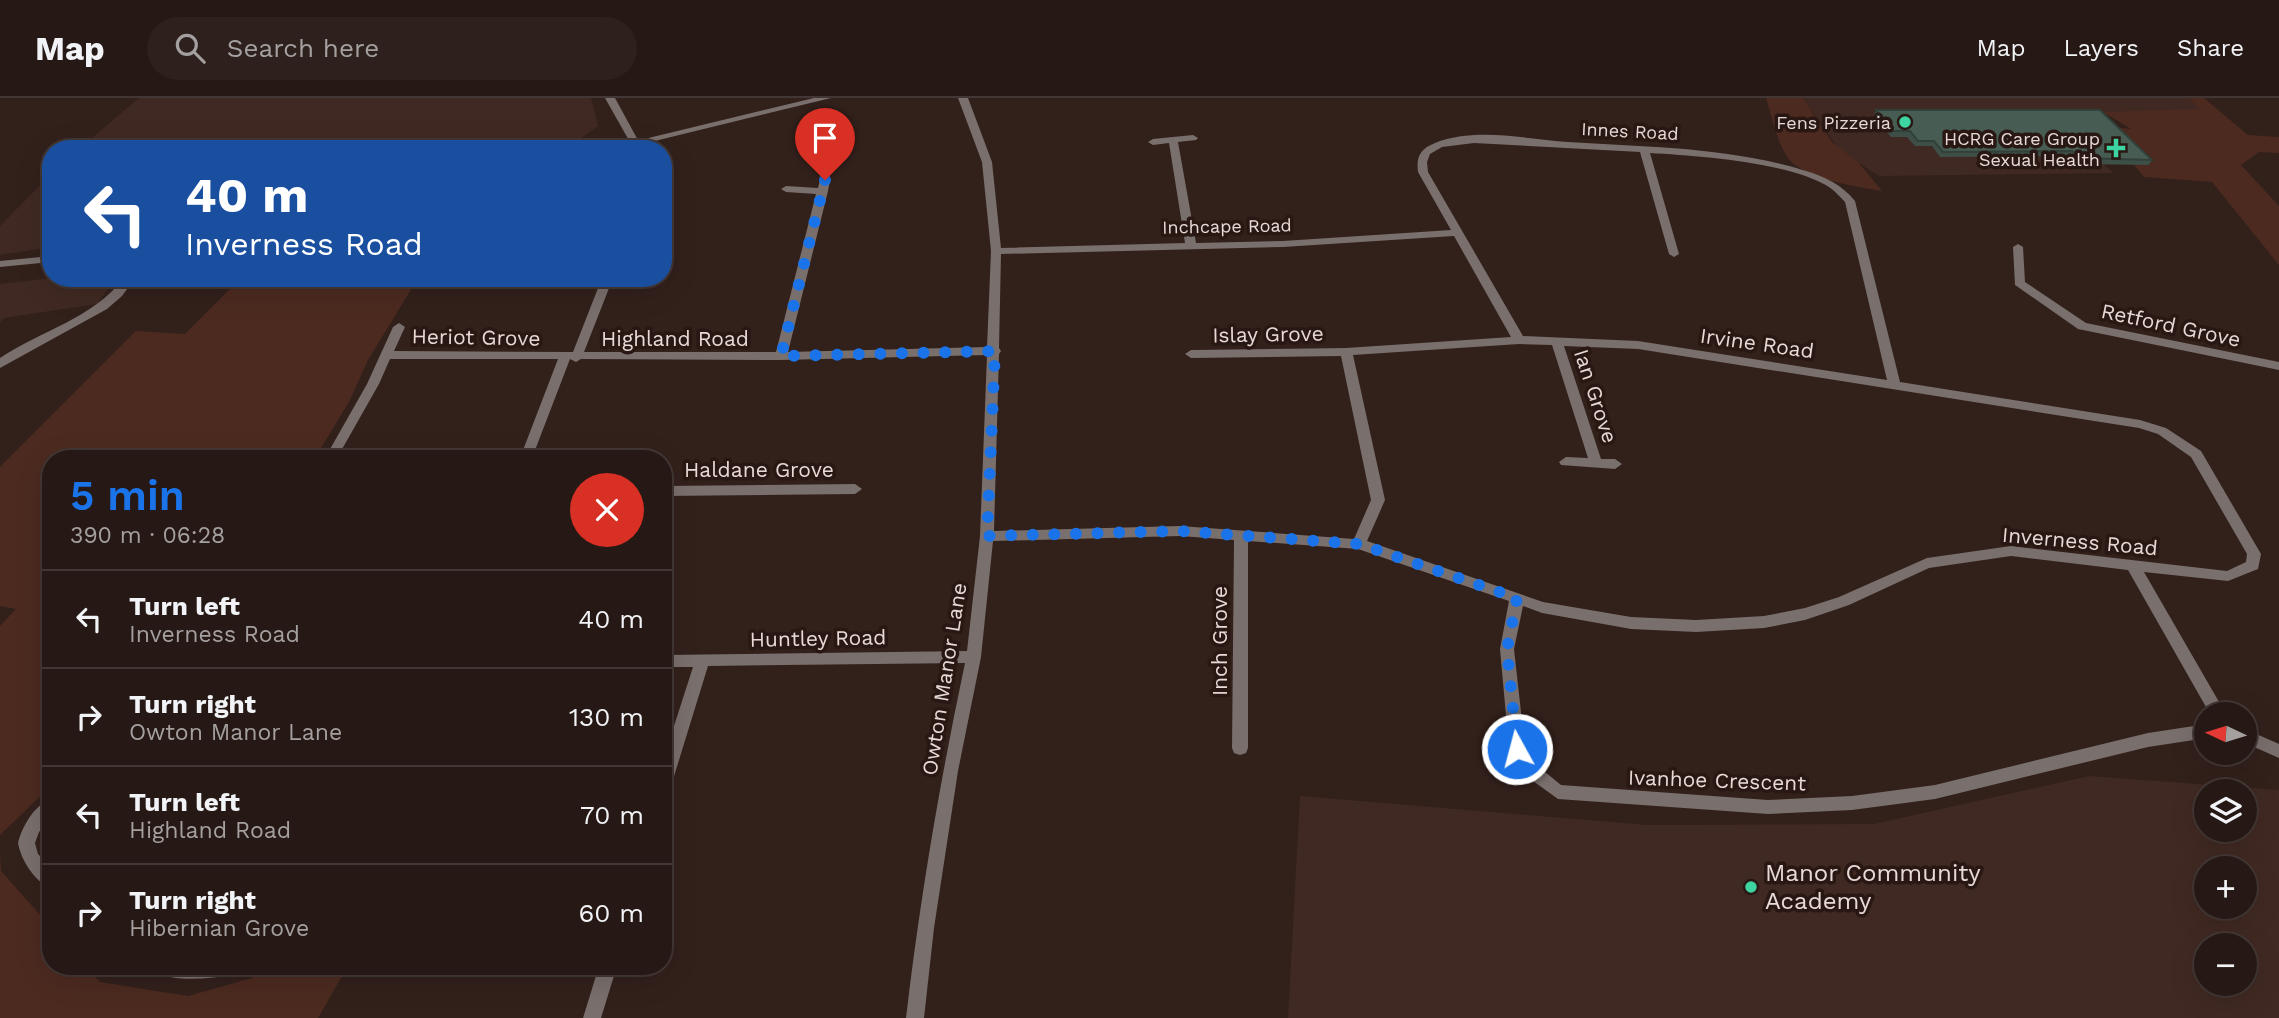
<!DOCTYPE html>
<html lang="en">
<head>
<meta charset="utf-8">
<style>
	:root { --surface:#261814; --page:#2e211d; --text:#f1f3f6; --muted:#a4a0a0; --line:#423734; --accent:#1a73e8 }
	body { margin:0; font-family:"Work Sans",sans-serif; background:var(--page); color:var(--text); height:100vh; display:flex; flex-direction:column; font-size:26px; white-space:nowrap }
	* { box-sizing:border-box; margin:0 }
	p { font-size:23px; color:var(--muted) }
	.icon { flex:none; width:38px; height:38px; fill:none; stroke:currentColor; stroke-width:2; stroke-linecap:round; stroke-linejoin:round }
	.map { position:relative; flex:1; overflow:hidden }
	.sheet { position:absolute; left:42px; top:352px; width:630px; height:525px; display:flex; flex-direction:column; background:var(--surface); border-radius:28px; box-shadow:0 7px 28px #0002,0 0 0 2px var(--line) }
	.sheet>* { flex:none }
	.banner { position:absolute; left:42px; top:42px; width:630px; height:147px; border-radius:28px; box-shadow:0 7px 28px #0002,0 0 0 2px var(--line); background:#1a4fa0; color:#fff; overflow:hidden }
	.needle { width:46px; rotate:274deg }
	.buttons { position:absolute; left:2194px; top:604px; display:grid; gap:14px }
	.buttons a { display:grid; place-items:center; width:63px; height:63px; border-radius:50%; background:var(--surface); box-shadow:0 7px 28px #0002,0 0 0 2px var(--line); font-size:35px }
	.pin { position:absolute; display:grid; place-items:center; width:60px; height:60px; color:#fff; margin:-72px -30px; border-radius:50% 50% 50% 0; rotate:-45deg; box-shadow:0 0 7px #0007 }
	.pin .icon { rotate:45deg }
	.me { position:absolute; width:77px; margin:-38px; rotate:353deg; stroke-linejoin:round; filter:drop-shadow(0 0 5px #0008) }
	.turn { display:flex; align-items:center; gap:24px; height:147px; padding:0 28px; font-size:32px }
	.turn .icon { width:91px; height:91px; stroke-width:2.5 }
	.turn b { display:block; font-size:49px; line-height:60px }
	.round { display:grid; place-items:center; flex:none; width:74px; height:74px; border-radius:37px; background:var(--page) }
	.headline { display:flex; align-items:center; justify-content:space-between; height:119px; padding:0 28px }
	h1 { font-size:42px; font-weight:600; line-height:52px; color:var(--accent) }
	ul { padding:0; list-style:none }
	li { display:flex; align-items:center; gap:21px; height:98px; padding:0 28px; border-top:2px solid var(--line) }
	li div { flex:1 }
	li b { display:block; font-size:26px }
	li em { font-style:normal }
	header { display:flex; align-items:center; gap:42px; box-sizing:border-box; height:98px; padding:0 35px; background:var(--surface); border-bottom:2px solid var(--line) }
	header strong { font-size:33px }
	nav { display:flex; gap:38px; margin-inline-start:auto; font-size:24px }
	.search { width:490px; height:63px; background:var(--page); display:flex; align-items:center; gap:18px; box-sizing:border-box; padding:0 24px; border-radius:38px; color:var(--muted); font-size:26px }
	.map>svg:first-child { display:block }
	.built { fill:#402922; fill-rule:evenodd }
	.green { fill:#4c2a20 }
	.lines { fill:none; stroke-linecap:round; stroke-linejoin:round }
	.minor { fill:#796f6c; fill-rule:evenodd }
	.tertiary { fill:#796f6c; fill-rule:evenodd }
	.wall { fill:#3d4f47 }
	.building { fill:#475c53; stroke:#32403a; stroke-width:2 }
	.route { stroke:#1a73e8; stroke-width:12; stroke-dasharray:0 21.6 }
	.poi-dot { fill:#3ed4a2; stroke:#281712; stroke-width:2.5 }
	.labels { text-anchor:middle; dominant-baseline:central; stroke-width:7; stroke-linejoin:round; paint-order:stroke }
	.far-poi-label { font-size:18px; fill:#e7dad6; stroke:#281712; text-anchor:end }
	.far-street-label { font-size:18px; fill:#e7dad6; stroke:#281712 }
	.street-label { font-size:21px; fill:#e7dad6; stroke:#281712 }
	.near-poi-label { font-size:24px; fill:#e7dad6; stroke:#281712; text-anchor:start }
</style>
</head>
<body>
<header>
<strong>Map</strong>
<div class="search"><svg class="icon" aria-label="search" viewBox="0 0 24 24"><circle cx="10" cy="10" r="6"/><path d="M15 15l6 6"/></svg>Search here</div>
<nav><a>Map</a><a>Layers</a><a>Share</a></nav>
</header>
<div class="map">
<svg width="2279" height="920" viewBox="0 0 2279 920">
	<rect width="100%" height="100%" fill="#32201b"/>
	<path class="built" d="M139,0H591L598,28L576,44L549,51H79Z
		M1803,0H2189L2202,11L2098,16L2103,66L2114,75L1879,78L1840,53Z
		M51,76V149L0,157V128Z
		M51,180H116L97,206L4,220L0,224V186Z
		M2089,678L2279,692V920H1288L1300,698L1647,727L1874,726ZM2245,693V732H2207V693ZM2245,770V808H2207V770ZM2245,847V886H2207V847Z"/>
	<path class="green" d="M1766,0H1803L1832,44L1859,65L1882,93C1858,89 1798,80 1786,57C1776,40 1772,19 1766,0Z
		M2189,0H2204L2248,37L2279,39V55L2259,54L2241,67L2279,108V167L2212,84L2144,79L2134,67H2151L2119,30L2131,31L2103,14L2200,11Z
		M241,180H418L368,262L349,304L315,360H51V688L0,737V528L16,511L0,508V369L136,233L185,236Z
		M0,754L1,773L51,829V868H85L100,884L188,898L252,880L270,868H348L318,920H0Z"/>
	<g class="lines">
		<path class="minor" d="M605,0H615L639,44L637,46H631Z
			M958,0H968L992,64L1001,150L1185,145L1169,45L1153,47L1148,44L1153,41L1193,37L1198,40L1196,42L1178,44L1196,145L1283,143L1451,132L1418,74C1416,59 1420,51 1435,45C1475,29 1526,41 1568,44C1647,49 1729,49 1806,73C1826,79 1842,87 1855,103L1900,284L2140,322L2166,330L2201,353L2261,456L2258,471L2228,483L2144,474L2226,616H2210L2128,472L2011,458L1929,470L1849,507L1805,522L1764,530L1696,534L1631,531L1542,515L1523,508L1514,551L1525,650L1534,665L1561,687L1768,702L1852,698L1935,687L2148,635L2207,626V640L2148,649L1935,701L1852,712L1768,716L1558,701L1522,675L1509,651L1500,551L1509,503L1358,451L1248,443V650L1246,655L1240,657L1234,655L1232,650L1234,442L1180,438L993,443L981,559L958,673L934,830L924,920H906C920,800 940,683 965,565L708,568L671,688L669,693L663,695V662L693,569H663V557L967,553L980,438L987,257L781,262L581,261L576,264L570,261L532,360H520L558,261H390L379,286L337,360H325L367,286L393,229L399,225L405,229L394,253L573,254L602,180H613L584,254H776L816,96L786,94L781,91L786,88L818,90L820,82L825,79L830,82L828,93L788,254L987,249L991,153L982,64ZM1474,45L1640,54L1669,156L1674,159L1679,156L1650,55C1699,58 1788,64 1829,89C1835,93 1840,99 1845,104L1887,282L1638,243L1523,238L1428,74L1427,64L1430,56L1442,49ZM1454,138L1511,239L1346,250L1191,252L1185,256L1191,260L1341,258L1371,402L1354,441L1180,428L994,433L999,256L1001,253L999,250L1001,156L1283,149ZM1519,246L1552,247L1588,360L1566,359L1559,364L1561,367L1615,371L1622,366L1615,361H1601L1564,248L1638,251L2139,330L2158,336L2191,359L2247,456L2246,464L2227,473L2011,448L1927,460L1839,499L1805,510L1764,518L1696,522L1631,519L1543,504L1367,443L1385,402L1353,257Z
			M2018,146L2023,149L2025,184L2086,225L2279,264V272L2078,231L2015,187L2013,149Z
			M124,180H135L122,198L107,211L0,270V260C42,232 92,221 124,180Z
			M855,386L862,391L855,396L663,398V388Z
			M2245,631L2279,646V660L2245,645Z
			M51,701V720L39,734L35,745L38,756L51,770V790C34,783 21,762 18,745C22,729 34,707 51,701Z
			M150,868H245L242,874L236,877C208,880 179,885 153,874Z
			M599,868H617L601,920H583Z"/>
		<path class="tertiary" d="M814,0H831L622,51H603Z
			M51,158V164L0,169V163Z"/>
	</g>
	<path class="wall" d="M1876,12L2152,62L2149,67L2076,66L2069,58L1940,59L1932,48H1915L1907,39H1891L1874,17Z"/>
	<path class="building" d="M1876,12H2100L2152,62L2079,60L2072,53L1943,54L1934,43H1918L1910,33H1893Z"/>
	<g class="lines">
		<path class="route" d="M825,82L781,258L995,253L987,438L1180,433L1359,446L1517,500L1507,551L1517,651"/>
	</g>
	<g class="poi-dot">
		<circle cx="1905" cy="24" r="7"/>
		<path d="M2112.5 39.5h7v7h7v7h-7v7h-7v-7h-7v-7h7z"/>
		<circle cx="1751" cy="789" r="7"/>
	</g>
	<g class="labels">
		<g class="far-poi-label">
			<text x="1891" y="24">Fens Pizzeria</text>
			<text x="2100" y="40">HCRG Care Group<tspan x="2100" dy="21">Sexual Health</tspan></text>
		</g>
		<g class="far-street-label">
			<text transform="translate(1630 33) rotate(3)">Innes Road</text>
			<text transform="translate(1227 128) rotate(-1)">Inchcape Road</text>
		</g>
		<g class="street-label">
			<text transform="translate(2171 227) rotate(12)">Retford Grove</text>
			<text transform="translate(1268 236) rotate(-1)">Islay Grove</text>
			<text transform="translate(476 239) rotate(1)">Heriot Grove</text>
			<text x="675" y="240">Highland Road</text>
			<text transform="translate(1757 245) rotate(8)">Irvine Road</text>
			<text transform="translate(1596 298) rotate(72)">Ian Grove</text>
			<text x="759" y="371">Haldane Grove</text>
			<text transform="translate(2080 443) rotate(5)">Inverness Road</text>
			<text transform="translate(818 540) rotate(-1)">Huntley Road</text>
			<text transform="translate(1219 543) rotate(-90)">Inch Grove</text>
			<text transform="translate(944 581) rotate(-81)">Owton Manor Lane</text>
			<text transform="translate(1717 682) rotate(2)">Ivanhoe Crescent</text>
		</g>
		<g class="near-poi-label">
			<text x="1765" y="775">Manor Community<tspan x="1765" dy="28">Academy</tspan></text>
		</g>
	</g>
</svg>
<div class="buttons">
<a><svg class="needle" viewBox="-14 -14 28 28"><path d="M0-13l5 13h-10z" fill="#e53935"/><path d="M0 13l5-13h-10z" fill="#a4a0a0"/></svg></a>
<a><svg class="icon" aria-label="layers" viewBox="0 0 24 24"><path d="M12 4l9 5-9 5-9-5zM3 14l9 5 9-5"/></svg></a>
<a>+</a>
<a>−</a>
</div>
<div class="pin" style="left:825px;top:82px;background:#d93025"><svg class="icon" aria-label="arrive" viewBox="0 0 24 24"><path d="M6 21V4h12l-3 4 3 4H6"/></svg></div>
<svg class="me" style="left:1517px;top:651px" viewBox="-20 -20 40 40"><circle r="17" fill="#1a73e8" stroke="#fff" stroke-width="3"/><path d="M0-11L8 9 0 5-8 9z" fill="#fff"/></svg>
<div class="banner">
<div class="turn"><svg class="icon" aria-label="left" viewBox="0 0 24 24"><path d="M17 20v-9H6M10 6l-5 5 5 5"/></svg><div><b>40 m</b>Inverness Road</div></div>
</div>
<section class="sheet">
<div class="headline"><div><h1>5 min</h1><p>390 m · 06:28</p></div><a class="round" style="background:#d93025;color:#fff"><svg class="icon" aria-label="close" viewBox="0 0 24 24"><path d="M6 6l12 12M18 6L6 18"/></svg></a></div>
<ul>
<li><svg class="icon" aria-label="left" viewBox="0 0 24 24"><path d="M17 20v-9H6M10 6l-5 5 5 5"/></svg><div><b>Turn left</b><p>Inverness Road</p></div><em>40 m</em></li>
<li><svg class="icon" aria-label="right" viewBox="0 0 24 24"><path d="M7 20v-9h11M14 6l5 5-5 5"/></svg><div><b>Turn right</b><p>Owton Manor Lane</p></div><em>130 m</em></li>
<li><svg class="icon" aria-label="left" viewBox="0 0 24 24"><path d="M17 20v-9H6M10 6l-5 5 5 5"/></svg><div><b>Turn left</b><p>Highland Road</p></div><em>70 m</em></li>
<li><svg class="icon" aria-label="right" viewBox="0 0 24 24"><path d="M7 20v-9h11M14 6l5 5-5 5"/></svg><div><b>Turn right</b><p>Hibernian Grove</p></div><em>60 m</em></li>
</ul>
</section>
</div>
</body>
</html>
